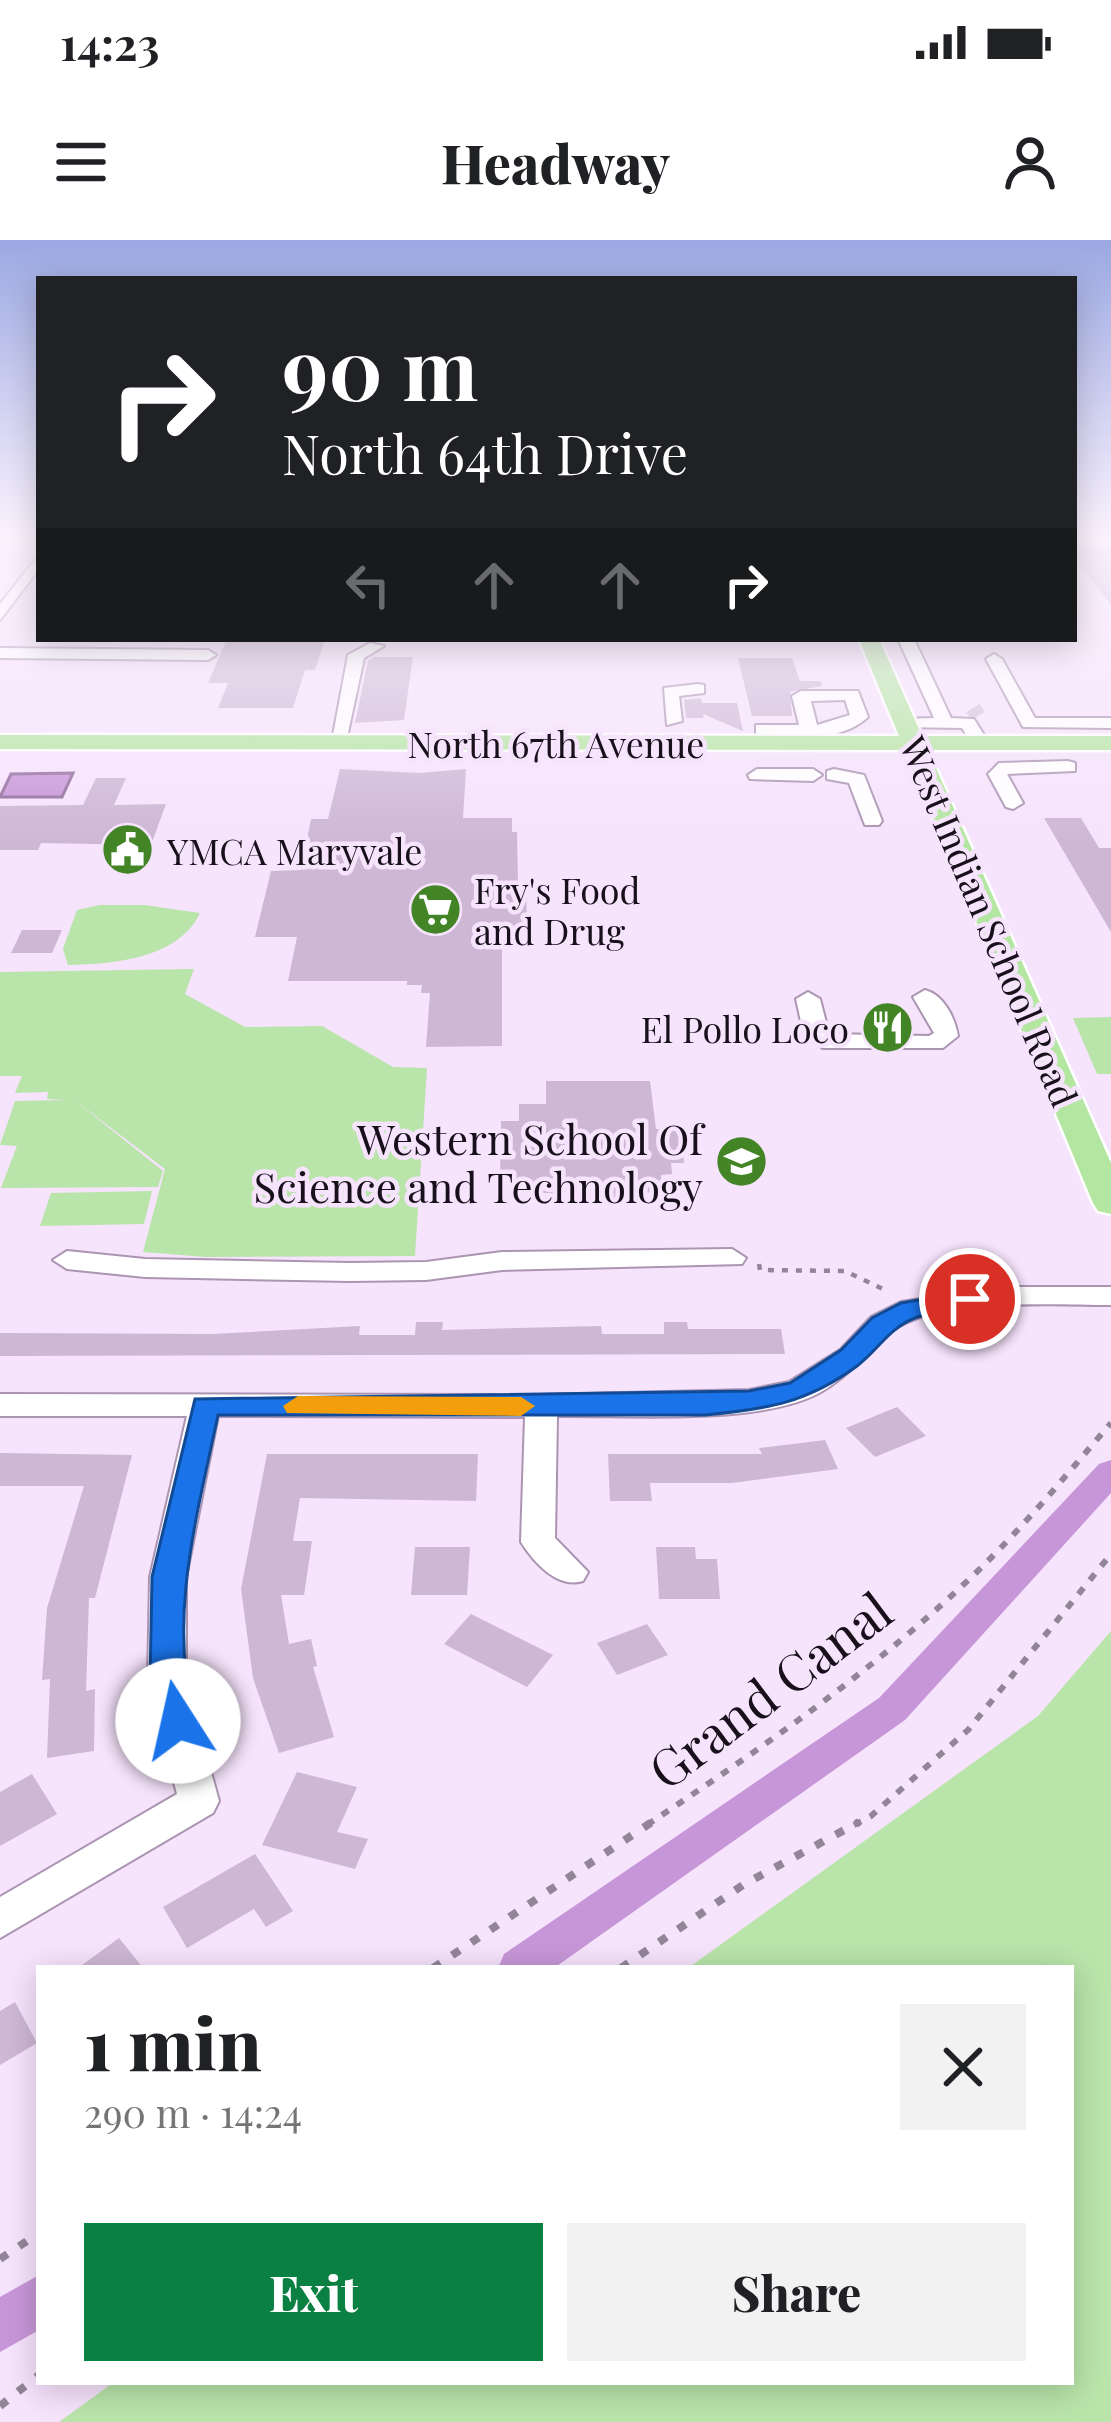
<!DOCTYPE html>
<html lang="en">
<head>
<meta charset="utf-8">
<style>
	:root { --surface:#fff; --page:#f2f2f2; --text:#202124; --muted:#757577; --accent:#0b8043 }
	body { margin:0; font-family:"Playfair Display",serif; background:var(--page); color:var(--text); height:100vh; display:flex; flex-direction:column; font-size:45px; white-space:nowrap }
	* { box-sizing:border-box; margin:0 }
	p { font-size:39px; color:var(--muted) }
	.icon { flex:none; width:66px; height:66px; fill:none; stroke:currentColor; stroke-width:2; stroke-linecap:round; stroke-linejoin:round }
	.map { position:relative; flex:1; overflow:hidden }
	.drawer { position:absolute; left:36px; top:1725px; width:1038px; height:420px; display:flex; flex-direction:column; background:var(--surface); border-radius:0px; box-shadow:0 6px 30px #0003 }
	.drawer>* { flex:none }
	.banner { position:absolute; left:36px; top:36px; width:1041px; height:366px; border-radius:0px; box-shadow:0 6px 30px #0003; background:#202124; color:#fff; overflow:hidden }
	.pin { position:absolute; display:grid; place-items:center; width:102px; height:102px; color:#fff; margin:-51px; border:6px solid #fff; border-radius:50%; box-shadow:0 3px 12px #0007 }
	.me { position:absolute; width:132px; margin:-66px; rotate:350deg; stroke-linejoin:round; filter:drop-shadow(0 0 9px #0008) }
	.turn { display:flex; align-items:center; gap:42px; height:252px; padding:0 48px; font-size:54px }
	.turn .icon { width:156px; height:156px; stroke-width:2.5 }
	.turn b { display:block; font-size:84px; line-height:102px }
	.lanes { display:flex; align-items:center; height:114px; padding:0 48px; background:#0003; justify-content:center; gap:60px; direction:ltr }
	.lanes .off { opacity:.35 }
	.round { display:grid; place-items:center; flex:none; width:126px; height:126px; border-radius:0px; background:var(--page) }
	.headline { display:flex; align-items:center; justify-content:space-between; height:204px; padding:0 48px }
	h1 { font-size:72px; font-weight:800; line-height:90px }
	.button { display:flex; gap:24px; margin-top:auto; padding:24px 48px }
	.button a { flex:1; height:138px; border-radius:0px; background:var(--accent); color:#fff; font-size:48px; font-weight:800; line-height:138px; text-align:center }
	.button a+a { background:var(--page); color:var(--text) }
	.status { display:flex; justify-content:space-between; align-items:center; height:84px; padding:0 60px; background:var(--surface); direction:ltr }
	.status svg { height:33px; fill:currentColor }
	header { display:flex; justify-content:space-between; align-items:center; height:156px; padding:0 48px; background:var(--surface); font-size:54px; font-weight:800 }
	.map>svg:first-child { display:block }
	.green { fill:#b9e4aa }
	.water { fill:#c796d8; stroke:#926e9f; stroke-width:3 }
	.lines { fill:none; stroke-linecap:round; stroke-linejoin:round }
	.canal { fill:#c796d8; fill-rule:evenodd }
	.building { fill:#cdb7d5 }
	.minor-tunnel { stroke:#d5c3da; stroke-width:16; stroke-dasharray:16 8; stroke-linecap:butt }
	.minor-casing { stroke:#ab95b2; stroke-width:4 }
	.major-casing { stroke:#fff; stroke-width:5 }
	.path-far2 { stroke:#938598; stroke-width:4.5; stroke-dasharray:6 8; stroke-linecap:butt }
	.path-far1 { stroke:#938598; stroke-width:6; stroke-dasharray:8 10; stroke-linecap:butt }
	.path { stroke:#938598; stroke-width:8; stroke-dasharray:9 14; stroke-linecap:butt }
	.minor { fill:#fff; fill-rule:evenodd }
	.major { fill:#b3e6a0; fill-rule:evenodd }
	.route { fill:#1a73e8; stroke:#114b97; stroke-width:3 }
	.slow { fill:#f59e0b }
	.labels { text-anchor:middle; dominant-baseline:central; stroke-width:9; stroke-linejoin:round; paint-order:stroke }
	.far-street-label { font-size:36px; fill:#18101b; stroke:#f6e3fc }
	.far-poi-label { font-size:36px; fill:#18101b; stroke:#f6e3fc; text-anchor:start }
	.poi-label { font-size:42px; fill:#18101b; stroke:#f6e3fc; text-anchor:end }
	.near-street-label { font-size:51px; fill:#18101b; stroke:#f6e3fc }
</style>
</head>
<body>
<div class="status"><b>14:23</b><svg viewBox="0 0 49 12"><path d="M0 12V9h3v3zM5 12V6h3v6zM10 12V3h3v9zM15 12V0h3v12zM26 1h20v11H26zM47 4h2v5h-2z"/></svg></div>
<header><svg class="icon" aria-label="menu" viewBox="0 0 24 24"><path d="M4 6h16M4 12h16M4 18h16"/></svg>Headway<svg class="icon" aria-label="person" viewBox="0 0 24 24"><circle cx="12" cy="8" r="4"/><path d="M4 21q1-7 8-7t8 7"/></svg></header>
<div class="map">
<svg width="1111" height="2182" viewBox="0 0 1111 2182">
	<rect width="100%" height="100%" fill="#f6e3fc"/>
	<path class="green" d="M144,665L200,673C178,719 113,724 68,725L63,709L77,670L100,665Z
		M194,729L185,754L245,787L322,786L393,827L427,828L415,1016L206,1017L143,1012L165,929L73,859L163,931L158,947L1,948L17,906L0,905L15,861L67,860L47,859L48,852L15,853L22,836H0V732Z
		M1111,777V834H1097L1073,778Z
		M152,951L144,984L40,986L51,953Z
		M1111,1391V2182H59L114,2142H1071V1728H688L1038,1476Z"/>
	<path class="water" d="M73,533L62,557H0L11,534Z"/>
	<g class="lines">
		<path class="canal" d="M1111,1220V1253L905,1480L554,1728H498L504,1714L879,1458L1099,1224Z
			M39,2035V2090L0,2112V2057Z"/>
	</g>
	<path class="building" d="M1074,307H1111V365L1074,318Z
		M227,399H325L315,430H305L293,468H218L228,443H208Z
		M374,417H413L404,480L355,483L368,421Z
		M738,418H792L800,441H821L822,446L790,452L792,476H752Z
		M701,458L702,463H737L743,491L703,474L704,478H686L684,460Z
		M340,529L419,533L466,529L463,578H512V592H517L518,645H526L527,693H520V707H502V806L426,807L430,753H421L422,745H407V741H288L297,697H255L271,631L301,630L311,579H328Z
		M96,538H126L114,565L166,564L151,605L41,603L38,610H0V566L83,565Z
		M1044,578H1081L1099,608H1111V692Z
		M22,690H62L52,713H11Z
		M546,841H650L656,889H680L684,923H671L672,934L661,935L662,952L620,953V962H581V953H524V939H500L501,881H519V864H546Z
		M416,1082H443L442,1090L601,1086L602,1094H664V1082H687L688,1089H781L785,1114L0,1116V1093L213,1094L360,1086L359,1095H415Z
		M897,1167L926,1196L875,1217L846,1188Z
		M825,1200L838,1229L732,1243H650L652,1261H610L608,1214H762L759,1208Z
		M0,1213L132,1215L95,1358H89L86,1451L95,1449L94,1511L47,1518L50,1439L42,1440L47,1368L84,1246H0Z
		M267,1214H478L476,1261L300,1258L293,1301H312L304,1355H281L289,1404L311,1399L317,1426L313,1427L334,1497L279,1513L253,1438L241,1349Z
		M415,1307H470L467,1355H411Z
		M656,1307H695L696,1319H717L720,1359H659Z
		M471,1374L553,1415L527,1447L444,1404Z
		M647,1384L668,1415L617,1435L597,1403Z
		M297,1532L357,1547L337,1592L368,1599L355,1629L262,1605Z
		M32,1534L57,1574L0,1606V1552Z
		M255,1614L293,1671L266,1687L254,1669L187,1708L163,1667Z
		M119,1698L143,1728H78Z
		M15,1762L37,1803L0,1825V1771Z"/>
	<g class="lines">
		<path class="minor-tunnel" d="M973,468L978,476"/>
		<defs>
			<path id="minor" d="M39,315V329L0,380V364Z
				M898,399H914L951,478L974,479L989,503L986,507H974L962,488L900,487V479L934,478Z
				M370,403L384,406L364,418L346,502L331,506L348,415Z
				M0,408L208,410L216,415L208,420L0,418Z
				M994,414L1002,419L1035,478H1111V488L1023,487L986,419Z
				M698,444L704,445V453L679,456L682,481L667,485L664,448Z
				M801,451H858L868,477C840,503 791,499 756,493V485H799L792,456ZM845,460L850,475L817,485L811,461Z
				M1068,521L1075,523V531L1007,534L1023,563L1013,569L1006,567L988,534L999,523Z
				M757,529H813L822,535L813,541L750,539L748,535Z
				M834,529L864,535L882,581L879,585H865L849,543L827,539V531Z
				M925,750C944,755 955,778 958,796L943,808H823L804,795L796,759L808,752L820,759L829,794L929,796L934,793L913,757Z
				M732,1009L746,1018L742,1024L502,1030L426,1040L350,1041L145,1037L67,1029L53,1020L67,1011L145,1019L350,1023L426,1022L502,1012Z
				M999,1047H1111V1065C1056,1065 936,1057 892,1091C863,1114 843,1145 806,1159C742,1184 627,1175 557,1176L555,1298L588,1332L583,1341C558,1349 534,1323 521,1302L525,1177L218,1176L186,1337V1442L219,1561L213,1573L0,1698V1657L177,1554L148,1442L150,1337L187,1176H0V1154L541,1155L749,1150L789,1142L840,1110L871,1077L901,1062Z"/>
			<path id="major" d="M859,399H879L922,496H1111V510H928L1111,923V974L1098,971L1093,963L905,510L0,509V495L899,496Z"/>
		</defs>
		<use href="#minor" class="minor-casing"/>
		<use href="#major" class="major-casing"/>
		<path class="path-far2" d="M759,1024L760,1030L845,1031L887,1051"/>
		<path class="path-far1" d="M647,1585C756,1512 866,1436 962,1346C1016,1296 1063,1239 1111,1183
			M854,1585L871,1576L968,1490L1111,1314"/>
		<path class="path" d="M433,1728L652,1582
			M621,1728L743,1645L859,1582
			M0,2019L39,1993
			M0,2166L39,2135"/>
		<use href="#minor" class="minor"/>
		<use href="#major" class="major"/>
	</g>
	<linearGradient id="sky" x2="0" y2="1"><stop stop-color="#9ba8e2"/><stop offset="0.49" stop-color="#fbf2fe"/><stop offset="1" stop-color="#fbf2fe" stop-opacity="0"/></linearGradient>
	<rect width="1111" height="602" fill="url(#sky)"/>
	<path class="route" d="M970,1051L984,1059L980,1065C959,1070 935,1070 915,1078C889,1088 878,1110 857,1126C807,1163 767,1169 706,1175H218C197,1276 167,1379 195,1481L190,1491L178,1495L165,1491L150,1442L152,1337L195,1159L749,1151L790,1143L841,1110L872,1078L901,1063Z"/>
	<path class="slow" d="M298,1156L521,1157L535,1166L521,1176L287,1173L283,1166Z"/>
	<defs>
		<symbol id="civic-disc" viewBox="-11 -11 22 22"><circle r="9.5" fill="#428426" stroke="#f6e3fc"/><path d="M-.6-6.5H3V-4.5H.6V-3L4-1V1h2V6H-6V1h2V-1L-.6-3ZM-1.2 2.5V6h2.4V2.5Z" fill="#fff"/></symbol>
		<symbol id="supermarket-disc" viewBox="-11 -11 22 22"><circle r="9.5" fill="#428426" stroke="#f6e3fc"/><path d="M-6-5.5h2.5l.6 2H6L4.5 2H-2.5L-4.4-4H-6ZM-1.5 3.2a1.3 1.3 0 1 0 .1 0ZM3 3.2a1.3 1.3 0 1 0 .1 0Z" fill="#fff"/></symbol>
		<symbol id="restaurant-disc" viewBox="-11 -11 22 22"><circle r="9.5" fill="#428426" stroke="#f6e3fc"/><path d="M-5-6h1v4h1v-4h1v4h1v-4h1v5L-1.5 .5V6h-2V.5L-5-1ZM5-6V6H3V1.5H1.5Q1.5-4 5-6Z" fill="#fff"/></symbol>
		<symbol id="university-disc" viewBox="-11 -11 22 22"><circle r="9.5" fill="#428426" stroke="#f6e3fc"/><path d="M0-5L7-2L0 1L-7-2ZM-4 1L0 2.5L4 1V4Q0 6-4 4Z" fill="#fff"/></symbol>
	</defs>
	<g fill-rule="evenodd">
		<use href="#civic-disc" x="98" y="580" width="59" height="59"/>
		<use href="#supermarket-disc" x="406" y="640" width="59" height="59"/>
		<use href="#restaurant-disc" x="858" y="758" width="59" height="59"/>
		<use href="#university-disc" x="712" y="892" width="59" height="59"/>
	</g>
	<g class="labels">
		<g class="far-street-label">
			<text x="556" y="503">North 67th Avenue</text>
			<text transform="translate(990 681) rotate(67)">West Indian School Road</text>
		</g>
		<g class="far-poi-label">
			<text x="167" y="610">YMCA Maryvale</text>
			<text x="474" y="649">Fry's Food<tspan x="474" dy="41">and Drug</tspan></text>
			<text x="849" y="788" text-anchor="end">El Pollo Loco</text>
		</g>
		<g class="poi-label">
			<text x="703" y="898">Western School Of<tspan x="703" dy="48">Science and Technology</tspan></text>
		</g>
		<g class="near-street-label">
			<text transform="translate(769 1449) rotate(-37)">Grand Canal</text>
		</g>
	</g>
</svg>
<div class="pin" style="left:970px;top:1059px;background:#d93025"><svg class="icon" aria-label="arrive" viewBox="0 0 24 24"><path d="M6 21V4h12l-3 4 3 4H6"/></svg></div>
<svg class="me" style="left:178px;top:1481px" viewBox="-20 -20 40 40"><circle r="19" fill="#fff"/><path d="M0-13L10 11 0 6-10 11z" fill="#1a73e8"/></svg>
<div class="banner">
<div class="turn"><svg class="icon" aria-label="right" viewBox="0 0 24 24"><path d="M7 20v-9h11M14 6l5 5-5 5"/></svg><div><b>90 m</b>North 64th Drive</div></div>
<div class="lanes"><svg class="icon off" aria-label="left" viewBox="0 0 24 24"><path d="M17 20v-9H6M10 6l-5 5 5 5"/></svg><svg class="icon off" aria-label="ahead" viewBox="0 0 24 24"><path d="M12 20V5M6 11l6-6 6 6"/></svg><svg class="icon off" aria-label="ahead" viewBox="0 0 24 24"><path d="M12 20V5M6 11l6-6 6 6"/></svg><svg class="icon" aria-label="right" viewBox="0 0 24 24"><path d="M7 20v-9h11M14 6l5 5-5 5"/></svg></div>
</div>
<section class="drawer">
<div class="headline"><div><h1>1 min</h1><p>290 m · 14:24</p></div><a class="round"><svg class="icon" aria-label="close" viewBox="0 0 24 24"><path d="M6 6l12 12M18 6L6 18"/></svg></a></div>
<div class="button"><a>Exit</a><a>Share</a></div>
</section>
</div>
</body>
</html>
